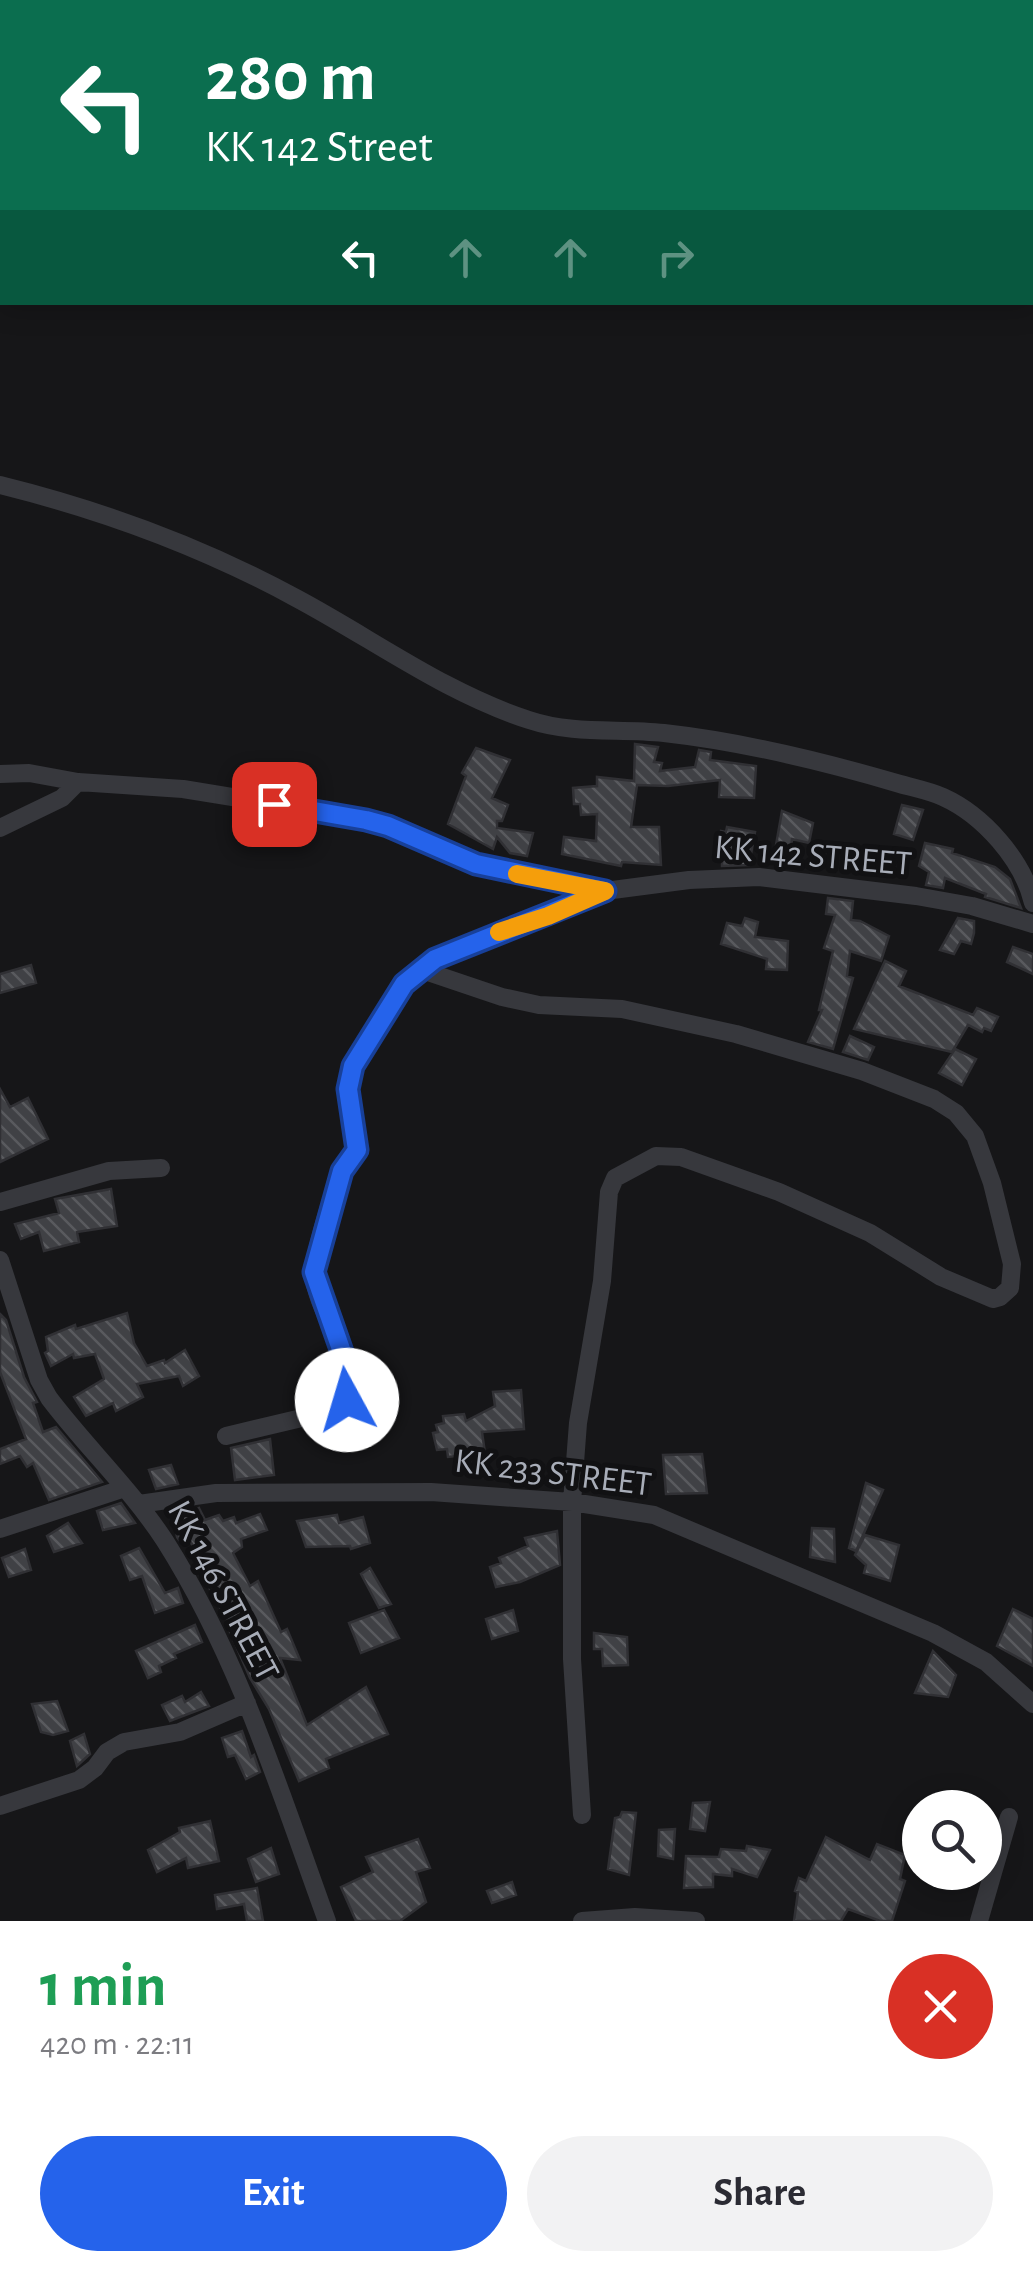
<!DOCTYPE html>
<html lang="en">
<head>
<meta charset="utf-8">
<style>
	:root { --surface:#fff; --page:#f2f2f3; --text:#2b2b33; --muted:#7c7c81; --accent:#2563eb }
	body { margin:0; font-family:"Alegreya Sans",sans-serif; background:var(--page); color:var(--text); height:100vh; display:flex; flex-direction:column; font-size:38px; white-space:nowrap }
	* { box-sizing:border-box; margin:0 }
	p { font-size:32px; color:var(--muted) }
	.icon { flex:none; width:55px; height:55px; fill:none; stroke:currentColor; stroke-width:2; stroke-linecap:round; stroke-linejoin:round }
	.map { position:relative; height:1921px; overflow:hidden }
	.side { display:flex; flex-direction:column; background:var(--surface); flex:1 }
	.side>* { flex:none }
	.top-card { position:absolute; left:0px; top:0px; width:1035px; height:305px; box-shadow:0 5px 25px #0003; background:#0b6e4f; color:#fff; overflow:hidden }
	.buttons { position:absolute; left:902px; top:1790px; display:grid; gap:20px }
	.buttons a { display:grid; place-items:center; width:100px; height:100px; border-radius:50%; background:var(--surface); box-shadow:0 5px 25px #0003; font-size:50px }
	.pin { position:absolute; display:grid; place-items:center; width:85px; height:85px; color:#fff; margin:-42px; border-radius:20px; box-shadow:0 5px 15px #0006 }
	.me { position:absolute; width:110px; margin:-55px; rotate:354deg; stroke-linejoin:round; filter:drop-shadow(0 0 8px #0008) }
	.turn { display:flex; align-items:center; gap:35px; height:210px; padding:0 40px; font-size:45px }
	.turn .icon { width:130px; height:130px; stroke-width:2.5 }
	.turn b { display:block; font-size:70px; line-height:85px }
	.lanes { display:flex; align-items:center; height:95px; padding:0 40px; background:#0003; justify-content:center; gap:50px; direction:ltr }
	.lanes .off { opacity:.35 }
	.round { display:grid; place-items:center; flex:none; width:105px; height:105px; border-radius:52px; background:var(--page) }
	.summary { display:flex; align-items:center; justify-content:space-between; height:170px; padding:0 40px }
	h1 { font-size:60px; font-weight:700; line-height:75px; color:#1e9e55 }
	.primary-button { display:flex; gap:20px; margin-top:auto; padding:20px 40px }
	.primary-button a { flex:1; height:115px; border-radius:60px; background:var(--accent); color:#fff; font-size:40px; font-weight:700; line-height:115px; text-align:center }
	.primary-button a+a { background:var(--page); color:var(--text) }
	.map>svg:first-child { display:block }
	.building { fill:url(#building-back-hatch); stroke:#303034; stroke-width:2.5 }
	.lines { fill:none; stroke-linecap:round; stroke-linejoin:round }
	.minor { stroke:#37383d; stroke-width:18 }
	.route-casing { stroke:#184099; stroke-width:25 }
	.route { stroke:#2563eb; stroke-width:18 }
	.slow { stroke:#f59e0b; stroke-width:18 }
	.labels { text-anchor:middle; dominant-baseline:central; stroke-width:10; stroke-linejoin:round; paint-order:stroke }
	.street-label { font-size:35px; fill:#a8adb8; stroke:#111113 }
</style>
</head>
<body>
<div class="map">
<svg width="1033" height="1921" viewBox="0 0 1033 1921">
	<defs>
		<pattern id="building-back-hatch" width="6" height="6" patternUnits="userSpaceOnUse" patternTransform="scale(2.5)"><rect width="6" height="6" fill="#404145"/><path d="M-1 5l2 2M0 0l6 6M5-1l2 2" fill="none" stroke="#595a5e"/></pattern>
	</defs>
	<rect width="100%" height="100%" fill="#161618"/>
	<path class="building" d="M635,744L658,747L654,762L662,763L660,771L695,767L699,750L711,752L710,760L756,766L754,798L719,797L720,780L668,786L637,785L631,827H659L661,865L622,862L621,866L562,854L564,837L596,841L597,814L581,815L580,804H574L573,788L597,786V777L634,781Z
		M476,748L510,760L492,798L508,805L502,821H497V828L533,833L527,856L510,853L497,837L493,849L448,824L466,776L462,773Z
		M902,805L923,810L913,840L894,834Z
		M782,811L813,823L809,843L792,839L791,848L776,845Z
		M727,827L755,832L749,865L722,866V862L718,861L721,831L726,832Z
		M925,843L953,849L952,853L995,867L1010,879L1021,908L985,897L986,894L945,878L943,888L926,885L929,872L919,866Z
		M828,898L853,901L851,920L860,921L889,936L881,961L850,951L847,976L853,978L833,1049L808,1042L822,1010H819L833,951L824,948L835,915L826,914Z
		M745,918L758,922L755,937L788,941L787,970L766,969L767,959L721,944L727,923L742,926Z
		M958,918L974,921V933L971,944L961,941L954,954L940,950Z
		M1013,947L1033,954V974L1007,962Z
		M885,961L906,971L899,986L973,1015L977,1008L998,1017L991,1031L984,1028L982,1032L968,1025L952,1052L854,1029Z
		M31,965L36,983L0,993V974Z
		M850,1036L874,1047L868,1060L843,1052Z
		M955,1049L976,1059L962,1085L939,1073Z
		M0,1089L10,1107L28,1098L48,1139L0,1162Z
		M111,1189L117,1226L77,1232L79,1242L44,1251L39,1232L21,1239L15,1224L59,1213L55,1199Z
		M127,1313L134,1343L147,1366L164,1360L165,1363L185,1350L199,1376L183,1386L179,1376L137,1384L143,1397L116,1411L113,1403L86,1416L74,1397L104,1379L95,1354L74,1358L73,1354L51,1366L45,1353L48,1351L46,1337L75,1325L76,1329Z
		M0,1314L6,1320L24,1377L37,1402L33,1403L43,1432L56,1427L102,1482L49,1500L33,1463L27,1467L20,1456L0,1464V1449L26,1439L0,1372Z
		M521,1390L524,1429L482,1432L485,1453L448,1457L447,1449L437,1450L433,1433L438,1432L436,1425L444,1423L443,1416L464,1414L466,1421L495,1406L493,1392Z
		M270,1439L274,1475L235,1480L231,1448Z
		M702,1454L707,1493L666,1494L663,1455Z
		M171,1465L178,1484L156,1489L149,1470Z
		M866,1483L883,1490L856,1551L849,1548Z
		M121,1503L135,1523L103,1530L97,1511Z
		M199,1508L205,1520L219,1515L223,1521L234,1517L236,1523L260,1514L267,1530L241,1539L242,1547L233,1553L250,1586L258,1581L281,1632L287,1629L300,1660L280,1658L307,1725L366,1687L388,1734L326,1759L329,1768L299,1781L269,1709L250,1678L230,1632L233,1631L206,1582L209,1581L208,1571L187,1536L179,1540L177,1537L174,1520Z
		M337,1515L339,1523L363,1517L370,1543L351,1549L350,1546L306,1547L297,1521Z
		M68,1523L82,1543L54,1552L47,1536Z
		M812,1528L834,1529L835,1562L810,1557Z
		M557,1531L560,1565L520,1582L496,1587L490,1567L501,1563L499,1558L528,1546L525,1538Z
		M865,1535L899,1545L890,1581L864,1573L866,1565L855,1555Z
		M139,1548L165,1593L178,1588L183,1603L155,1613L142,1576L130,1580L121,1556Z
		M25,1549L31,1570L9,1577L2,1558Z
		M370,1568L391,1604L379,1608L361,1574Z
		M1013,1609L1033,1619V1666L997,1646Z
		M384,1610L399,1638L361,1653L349,1623Z
		M513,1610L518,1631L492,1639L486,1619Z
		M195,1625L202,1642L174,1654L176,1658L159,1666L161,1672L148,1678L136,1651Z
		M594,1633L627,1637L628,1665L603,1666L602,1649H594Z
		M933,1651L956,1675L948,1697L915,1693Z
		M201,1692L209,1706L170,1721L162,1705L182,1696L185,1702Z
		M57,1701L68,1731L53,1735L41,1732L32,1704Z
		M242,1731L251,1757L254,1755L260,1772L246,1779L235,1755L228,1757L222,1738Z
		M84,1734L90,1754L77,1766L70,1741Z
		M710,1802L705,1831L690,1829L693,1803Z
		M622,1812L636,1813L629,1875L608,1869L615,1818L620,1817Z
		M210,1821L219,1861L188,1868L186,1858L157,1872L148,1850L180,1832L179,1828Z
		M675,1829L673,1859L658,1856L659,1830Z
		M826,1837L870,1860L877,1844L905,1855L900,1879L905,1881L892,1921H880L848,1909L841,1921H794L798,1892L795,1891L799,1878L806,1881Z
		M418,1839L430,1868L416,1872L426,1902L400,1921H356L341,1887L373,1872L366,1857Z
		M747,1846L770,1850L757,1877L732,1869V1876L713,1874V1887L684,1888L686,1856L719,1857L721,1849L746,1851Z
		M271,1848L279,1874L256,1882L248,1859Z
		M512,1882L516,1895L492,1903L487,1891Z
		M257,1888L263,1921H247L244,1904L217,1909L215,1895Z"/>
	<g class="lines">
		<path class="minor" d="M640,0L650,2
			M997,0V2
			M1032,86H1033
			M0,485C101,510 204,548 296,598C373,639 445,693 529,720C574,735 618,728 664,733C745,742 822,761 900,784C914,788 930,791 943,797C983,815 1023,860 1033,903
			M0,774L29,773L78,782L183,789L344,815L388,826L476,864L605,891L689,880L759,877L916,896L972,906L1033,924
			M0,828L62,798L78,782
			M422,970L502,997L539,1005L622,1009L736,1034L862,1071L934,1099L956,1113L975,1136L992,1183L1012,1264L1010,1288L1000,1297L993,1299L941,1277L870,1233L779,1192L681,1157L656,1156L615,1178L609,1192L602,1281L578,1423L572,1502V1659L582,1815
			M0,1202L109,1171L161,1168
			M0,1260L39,1380L49,1398C86,1447 131,1489 165,1541C239,1658 280,1792 327,1921
			M226,1436L327,1412L347,1401C361,1357 315,1315 314,1274C313,1255 334,1187 343,1168C347,1161 353,1157 357,1150L348,1089L353,1066L404,984L435,959L605,891
			M139,1504L216,1493L431,1492L572,1502L654,1515L933,1633L986,1662L1033,1704
			M0,1529L125,1488
			M0,1806L79,1780L95,1768L107,1752L124,1742L180,1732L247,1703
			M582,1921L635,1917L696,1921
			M979,1921L1009,1817"/>
	</g>
	<g class="lines">
		<defs>
			<path id="route" d="M274,804L366,820L388,826L476,864L605,891L435,959L404,984L353,1066L348,1089L357,1150L342,1171L314,1272L349,1372L351,1388L347,1400"/>
		</defs>
		<use href="#route" class="route-casing"/>
		<use href="#route" class="route"/>
		<path class="slow" d="M499,932L548,916L605,891L517,874"/>
	</g>
	<g class="labels">
		<g class="street-label">
			<text transform="translate(813 856) rotate(5)">KK 142 STREET</text>
			<text transform="translate(553 1473) rotate(7)">KK 233 STREET</text>
			<text transform="translate(223 1591) rotate(62)">KK 146 STREET</text>
		</g>
	</g>
</svg>
<div class="buttons">
<a><svg class="icon" aria-label="search" viewBox="0 0 24 24"><circle cx="10" cy="10" r="6"/><path d="M15 15l6 6"/></svg></a>
</div>
<div class="pin" style="left:274px;top:804px;background:#d93025"><svg class="icon" aria-label="arrive" viewBox="0 0 24 24"><path d="M6 21V4h12l-3 4 3 4H6"/></svg></div>
<svg class="me" style="left:347px;top:1400px" viewBox="-20 -20 40 40"><circle r="19" fill="#fff"/><path d="M0-13L10 11 0 6-10 11z" fill="#2563eb"/></svg>
<div class="top-card">
<div class="turn"><svg class="icon" aria-label="left" viewBox="0 0 24 24"><path d="M17 20v-9H6M10 6l-5 5 5 5"/></svg><div><b>280 m</b>KK 142 Street</div></div>
<div class="lanes"><svg class="icon" aria-label="left" viewBox="0 0 24 24"><path d="M17 20v-9H6M10 6l-5 5 5 5"/></svg><svg class="icon off" aria-label="ahead" viewBox="0 0 24 24"><path d="M12 20V5M6 11l6-6 6 6"/></svg><svg class="icon off" aria-label="ahead" viewBox="0 0 24 24"><path d="M12 20V5M6 11l6-6 6 6"/></svg><svg class="icon off" aria-label="right" viewBox="0 0 24 24"><path d="M7 20v-9h11M14 6l5 5-5 5"/></svg></div>
</div>
</div>
<section class="side">
<div class="summary"><div><h1>1 min</h1><p>420 m · 22:11</p></div><a class="round" style="background:#d93025;color:#fff"><svg class="icon" aria-label="close" viewBox="0 0 24 24"><path d="M6 6l12 12M18 6L6 18"/></svg></a></div>
<div class="primary-button"><a>Exit</a><a>Share</a></div>
</section>
</body>
</html>
